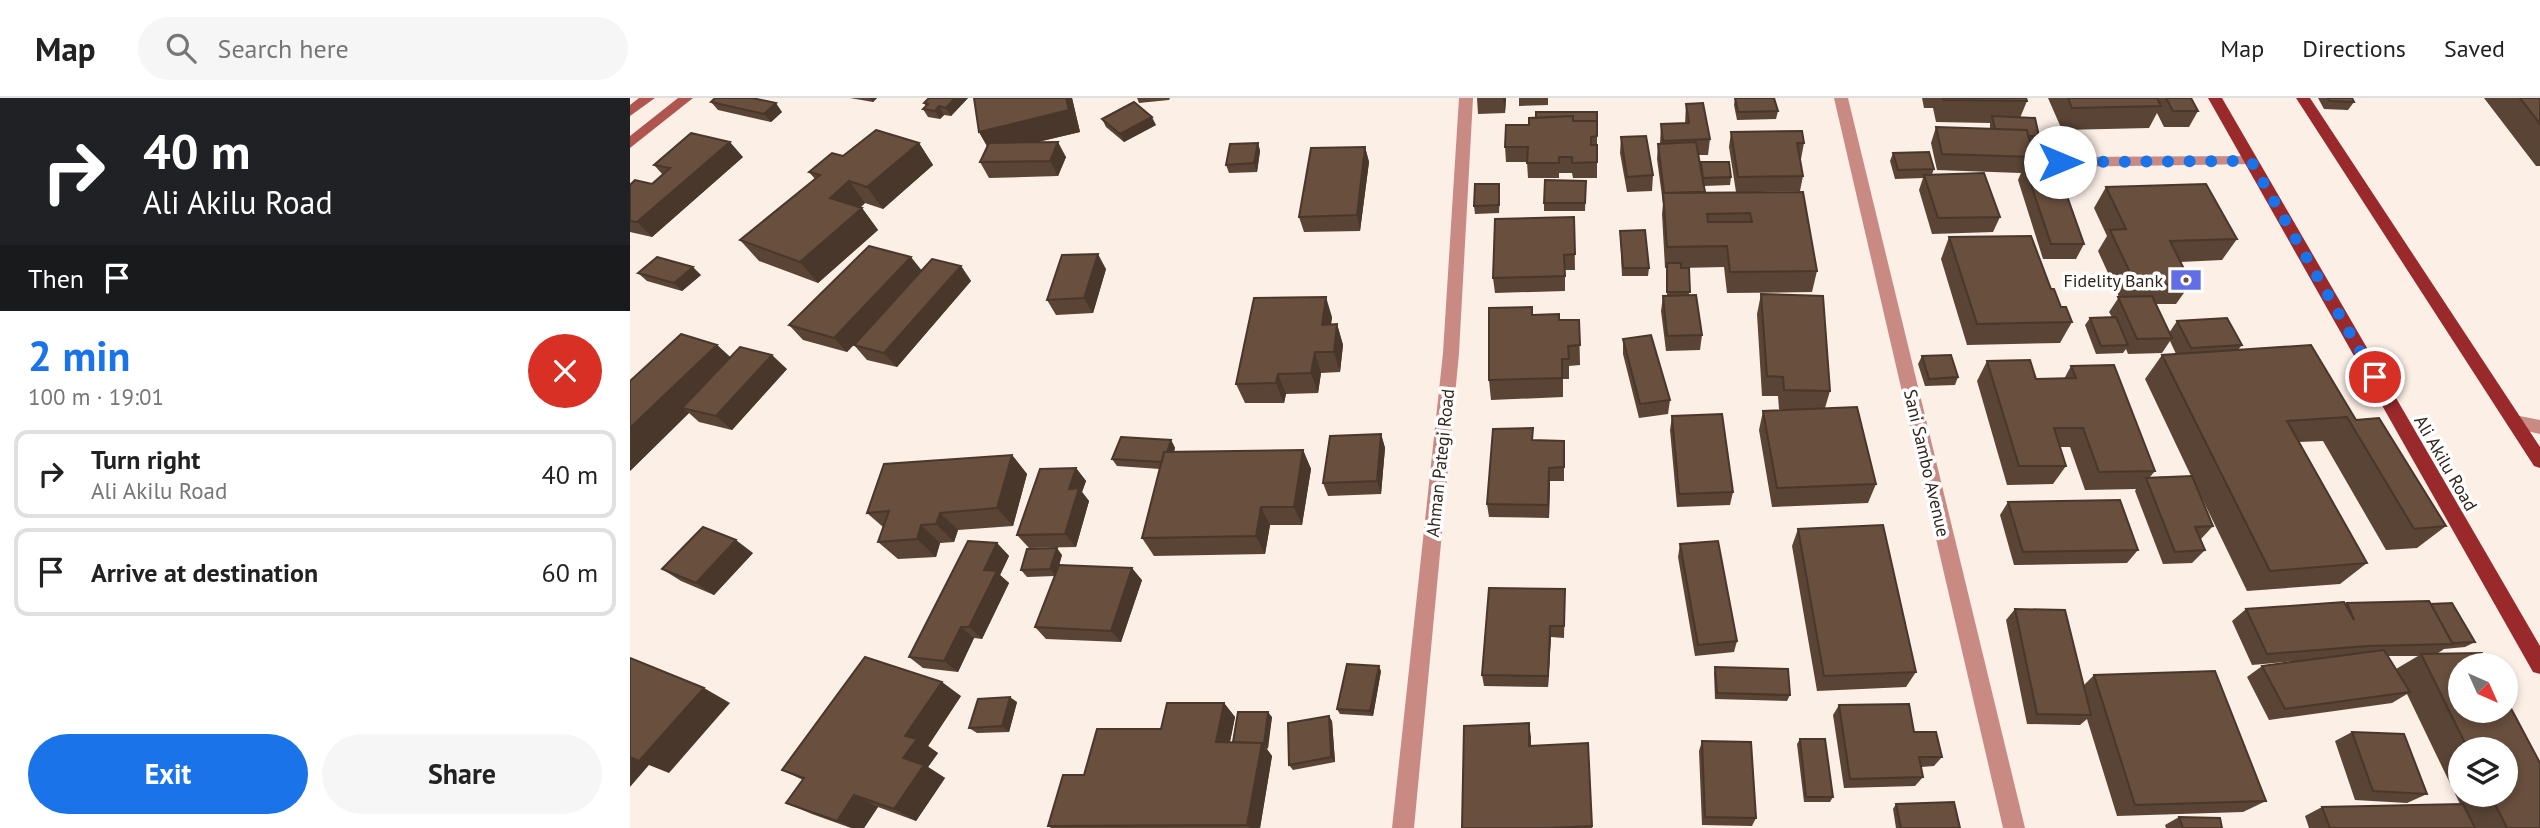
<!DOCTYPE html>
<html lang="en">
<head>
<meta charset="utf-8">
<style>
	:root { --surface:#fff; --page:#f6f6f6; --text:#222; --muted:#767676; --line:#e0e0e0; --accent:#1a73e8 }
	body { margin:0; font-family:"PT Sans",sans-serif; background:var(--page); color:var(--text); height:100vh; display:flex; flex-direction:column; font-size:26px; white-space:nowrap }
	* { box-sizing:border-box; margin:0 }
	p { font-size:23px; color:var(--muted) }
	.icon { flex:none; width:38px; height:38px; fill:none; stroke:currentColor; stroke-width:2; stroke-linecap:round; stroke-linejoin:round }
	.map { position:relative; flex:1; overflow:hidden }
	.sheet { display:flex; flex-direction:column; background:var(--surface); width:630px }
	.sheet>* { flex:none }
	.guide { background:#202124; color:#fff; overflow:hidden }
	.needle { width:46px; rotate:135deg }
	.tools { position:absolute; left:1818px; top:555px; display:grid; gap:14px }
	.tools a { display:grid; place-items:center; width:70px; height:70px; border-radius:50%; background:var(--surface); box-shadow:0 4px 10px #0003; font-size:35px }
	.pin { position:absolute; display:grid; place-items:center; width:60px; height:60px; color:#fff; margin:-30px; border:4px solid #fff; border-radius:50%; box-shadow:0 2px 7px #0007 }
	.me { position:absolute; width:77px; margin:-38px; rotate:90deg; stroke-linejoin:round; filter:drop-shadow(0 0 5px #0008) }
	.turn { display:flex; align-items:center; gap:24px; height:147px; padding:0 28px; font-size:32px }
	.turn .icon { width:91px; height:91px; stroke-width:2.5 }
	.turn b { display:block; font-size:49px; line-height:60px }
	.then { display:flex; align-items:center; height:66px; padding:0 28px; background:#0003; gap:14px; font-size:26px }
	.round { display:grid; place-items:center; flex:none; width:74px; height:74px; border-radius:37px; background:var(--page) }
	.headline { display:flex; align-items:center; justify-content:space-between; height:119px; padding:0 28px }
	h1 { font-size:42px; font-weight:700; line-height:52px; color:var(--accent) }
	.action { display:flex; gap:14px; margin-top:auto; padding:14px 28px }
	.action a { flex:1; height:80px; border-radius:42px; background:var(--accent); color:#fff; font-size:28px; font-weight:700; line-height:80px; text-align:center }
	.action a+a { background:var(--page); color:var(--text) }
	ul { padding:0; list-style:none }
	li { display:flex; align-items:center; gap:21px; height:88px; margin:0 14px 10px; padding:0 14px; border:4px solid var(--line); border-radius:14px }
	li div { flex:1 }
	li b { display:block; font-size:26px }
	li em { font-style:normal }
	header { display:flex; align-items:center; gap:42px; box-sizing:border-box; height:98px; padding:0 35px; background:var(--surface); border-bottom:2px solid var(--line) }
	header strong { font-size:33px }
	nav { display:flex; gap:38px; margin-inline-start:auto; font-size:24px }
	.search { width:490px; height:63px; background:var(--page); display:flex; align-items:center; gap:18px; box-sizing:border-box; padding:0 24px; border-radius:38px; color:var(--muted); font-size:26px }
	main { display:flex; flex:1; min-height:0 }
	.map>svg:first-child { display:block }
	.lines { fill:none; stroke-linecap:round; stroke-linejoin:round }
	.lane { fill:#c98a84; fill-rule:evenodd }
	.street { fill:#c98a84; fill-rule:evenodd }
	.secondary { fill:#af5550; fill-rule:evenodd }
	.primary { fill:#9a292b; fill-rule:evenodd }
	.wall { fill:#594435; fill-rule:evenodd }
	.shaded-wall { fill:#49372b }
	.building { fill:#684f3e; stroke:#49372b; stroke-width:2; fill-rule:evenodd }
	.route { stroke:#1a73e8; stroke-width:12; stroke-dasharray:0 21.6 }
	.labels { text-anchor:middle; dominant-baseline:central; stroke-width:7; stroke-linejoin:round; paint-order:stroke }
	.poi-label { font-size:18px; fill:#31261e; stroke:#fff; text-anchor:end }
	.street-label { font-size:18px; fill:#31261e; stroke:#fff }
</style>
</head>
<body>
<header>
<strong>Map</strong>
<div class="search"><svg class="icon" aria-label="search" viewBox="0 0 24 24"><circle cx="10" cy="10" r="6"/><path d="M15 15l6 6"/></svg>Search here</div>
<nav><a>Map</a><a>Directions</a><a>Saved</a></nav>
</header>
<main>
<section class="sheet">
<div class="guide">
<div class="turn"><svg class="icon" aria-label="right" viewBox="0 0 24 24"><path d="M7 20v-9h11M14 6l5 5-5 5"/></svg><div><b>40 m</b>Ali Akilu Road</div></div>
<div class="then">Then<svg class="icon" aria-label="arrive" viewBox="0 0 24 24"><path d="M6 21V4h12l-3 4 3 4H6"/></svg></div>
</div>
<div class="headline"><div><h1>2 min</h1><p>100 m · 19:01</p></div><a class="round" style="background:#d93025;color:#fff"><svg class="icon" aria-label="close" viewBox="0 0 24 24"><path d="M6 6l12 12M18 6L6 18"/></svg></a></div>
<ul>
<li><svg class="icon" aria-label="right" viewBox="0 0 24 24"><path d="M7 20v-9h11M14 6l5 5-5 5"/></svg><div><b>Turn right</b><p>Ali Akilu Road</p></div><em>40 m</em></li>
<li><svg class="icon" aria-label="arrive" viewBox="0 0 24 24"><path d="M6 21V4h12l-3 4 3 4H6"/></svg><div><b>Arrive at destination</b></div><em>60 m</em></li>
</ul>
<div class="action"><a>Exit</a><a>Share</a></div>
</section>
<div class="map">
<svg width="1910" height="730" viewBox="0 0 1910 730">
	<rect width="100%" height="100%" fill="#fbefe6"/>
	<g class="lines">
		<path class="lane" d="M1621,58L1626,60V66L1430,69L1423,64L1430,59Z
			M1885,317L1910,322V336L1879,329L1876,324L1879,319Z"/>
		<path class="street" d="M829,0H843L829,255L784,730H762L813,255Z
			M1204,0H1218L1395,730H1373Z"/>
		<path class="secondary" d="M9,0H25L0,18V7Z
			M48,0H63L0,50V38Z"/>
		<path class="primary" d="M1578,0H1592L1910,548V576L1903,574Z
			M1666,0H1680L1910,349V370L1904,368Z"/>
	</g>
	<path class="wall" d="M220,0H247L243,4Z
		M299,0H338L321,18L314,17L310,21L298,19L293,11L296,8L294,5Z
		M344,0H442L450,34L408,44L436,59L428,78L359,80L350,64L357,48L349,34Z
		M507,0H540L539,2L509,5Z
		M847,0H876L875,15L848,16Z
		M889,0H918V7L889,8Z
		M1105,0H1144L1148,13L1146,21L1107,22L1104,7Z
		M1292,0H1396L1397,3L1390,20L1409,38L1406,47L1401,46L1404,59L1401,66L1454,146L1446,161H1413L1388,82L1391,75L1307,72L1301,45L1306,29L1360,31V25L1306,24L1303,10H1294Z
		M1418,0H1561L1568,13L1559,29H1534L1527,15L1519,30L1432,32Z
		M1688,0H1722L1724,4L1718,12L1694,11Z
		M1854,0H1910V68H1906Z
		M81,4L152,14L141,24L88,12Z
		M1056,6L1080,41L1078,57H1068L1071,71V64L1101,79L1100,87L1074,88L1075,94H1106L1099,49L1101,34L1174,45L1171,61H1170L1173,78L1170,93L1129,94L1187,173L1182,194L1097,195L1094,169L1051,170L1072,237L1070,252L1036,253L1031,213L1033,198H1037V170H1035L1032,116L1033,106L1027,61L1028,46H1030L1031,26H1055Z
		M472,21L526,27L494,44L476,29Z
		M967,32V80H943L942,75H929V80H898L897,64H876L875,49Z
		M991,39L1023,77L1022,93L997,94L990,55Z
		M289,45L303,67L253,111L235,105L230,110H232L248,132L188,185L129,163L110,142L185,81L179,74L213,58Z
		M628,45L630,53L627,74L599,75L596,67Z
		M735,49L739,64L730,133L674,134L669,119Z
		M1263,55L1304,71L1302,76L1370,119L1363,134L1302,136L1289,92L1293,80L1265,81L1260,63Z
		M113,59L22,139L0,134V87L22,86L33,77L24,67Z
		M956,83L955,113H914V105Z
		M1476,89L1607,141L1592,162L1550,164L1561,185L1546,206H1526L1539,235L1547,223L1612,247L1608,252L1726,322L1816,428L1787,450L1756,452L1693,343L1669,344L1737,465L1710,486L1617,493L1568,392L1583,428L1571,441L1575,452L1562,465L1533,466L1505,393L1506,391L1455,392L1440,349H1430L1436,368L1423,386L1377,387L1347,283L1357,263L1406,281H1434L1441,268L1525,373L1520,379L1561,378L1515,281L1532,257L1546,256L1540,243L1532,255L1498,256L1496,251L1493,255L1466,256L1455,227L1460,220L1482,219L1479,214L1489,199L1468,153L1477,138L1464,110Z
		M870,94L869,115L845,116L844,108Z
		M944,119L945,172H935V193L865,195L863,180Z
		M990,133L1019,170L1018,178H992Z
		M1319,139L1421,191L1431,209L1442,224L1430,245L1337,247L1311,161Z
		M331,168L341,183L267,269L237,262L224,247L234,236L217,254L173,242L159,227L292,172Z
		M476,171L463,215L426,217L417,202Z
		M8,175L71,177L52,193L17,183Z
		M1131,196L1200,293L1195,310L1246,386L1238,405L1142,409L1129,332L1133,313L1162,312L1149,311L1148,298H1132L1127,216Z
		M903,217L929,222H949L950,267L939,268V281H933V299L861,302L859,282Z
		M702,219L701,227L707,226L713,247L710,274L691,275L688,295L656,296L654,305H615L606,286Z
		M993,241L1040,302L1038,316L1009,320L993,256Z
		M87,247L100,259L157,271L102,332L69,324L59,315L0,373Z
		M1292,258L1328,279L1325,287L1295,288L1288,266Z
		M1042,318L1103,394L1100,407L1047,409L1040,332Z
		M903,330V342L934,343V383H920L919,420L859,419L857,406Z
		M751,336L755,350L751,396L698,398L693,385Z
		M541,342L545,350L544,354L673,352L681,371L672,427H640L635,456L524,458L512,440L530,371L487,368L482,361Z
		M382,357L397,376L383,428L328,432L324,444L310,445L306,459L268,461L248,444L253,429L237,415Z
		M446,370L456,383L452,394L459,403L446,449L399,450L387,437Z
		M1378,404L1508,452L1497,465L1384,467L1370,417Z
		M1168,431L1286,574L1276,589L1187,593L1162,448Z
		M367,445L379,458L370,477L379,485L352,541L344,540L328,574L293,570L279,559Z
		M1050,446L1107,543L1104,554L1065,558L1048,459Z
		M123,455L84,497L51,483L32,471Z
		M432,457L429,467L512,482L491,544L416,541L405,529L425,478L397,479L391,472Z
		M935,491L934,540L921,539L918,589L854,588L852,577Z
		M1799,503L1801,506L1822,505L1845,544L1835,549L1814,551L1807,556L1852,555L1858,567H1830V612H1876V601L1910,665V730H1679L1675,718L1692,709L1830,706L1777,596L1762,605L1639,622L1617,579L1632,568L1665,563L1622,567L1602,523L1616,511L1714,504L1715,506L1717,505ZM1758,558H1788L1766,571ZM1830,651H1876V696H1830Z
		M1385,511L1454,587L1464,577L1636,703L1613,714L1487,718L1457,621L1450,627L1397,626L1376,522Z
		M1085,569L1160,597L1157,603L1085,601L1084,575Z
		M751,573L743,618L710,616L707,611Z
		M331,598L298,648L308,655L298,669L315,680L286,723L248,709L234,730H221L182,716L156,705L173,682L152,672Z
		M387,604L379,634L347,635L339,630Z
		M594,605L605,619L600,644H603L642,619L637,651L642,658L630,730H421L418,728L454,677Z
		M1209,607L1284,634L1312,659L1304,668L1291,669L1293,679L1285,688L1214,690L1203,617Z
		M702,623L705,664L663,672L659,667Z
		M899,625L901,648L958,645L962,730H832Z
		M1722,634L1797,696L1777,705L1725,702L1705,643Z
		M1170,641L1203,699L1200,704H1174L1167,646Z
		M1072,643L1126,720L1122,728L1072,727L1069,653Z
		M1266,706L1330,730H1266L1263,711Z
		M1549,719L1592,730H1536L1535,727Z"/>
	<path class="shaded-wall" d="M240,0H247L243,4Z
		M325,0H338L321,18L316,10Z
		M436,0H442L450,34L361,55L349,34Z
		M873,0H876L875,15Z
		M146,5L152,14L141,24L134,16Z
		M309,8L314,17L310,21L305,13Z
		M522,19L526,27L494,44L490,36Z
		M100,44L113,59L22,139L7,124Z
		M428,44L436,59L428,78L420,63Z
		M289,45L303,67L253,111L237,89Z
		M628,45L630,53L627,74L624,65Z
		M735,49L739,64L730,133L727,117Z
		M219,83L235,105L217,121L200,100Z
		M232,110L248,132L188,185L170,164Z
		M468,156L476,171L463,215L454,200Z
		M281,159L293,174L217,254L204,240Z
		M331,168L341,183L267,269L254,255Z
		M63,169L71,177L52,193L44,185Z
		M696,199L702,219L698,247L692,227Z
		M707,226L713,247L710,274L704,254Z
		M87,247L109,267L52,310L59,315L0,373V330Z
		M685,254L691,275L688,295L681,275Z
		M142,257L157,271L102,332L86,318Z
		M648,276L656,296L654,305L646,285Z
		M751,336L755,350L751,396L747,383Z
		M541,342L545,350L538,371L533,364Z
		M673,352L681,371L672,427L664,409Z
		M382,357L397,376L383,428L367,410Z
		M446,370L456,383L452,394L459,403L446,449L435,436L439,391Z
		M919,370L920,383L919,420L918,407Z
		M631,409L640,427L635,456L626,438Z
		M310,415L328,432L324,444L306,426Z
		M291,427L310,445L306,459L287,441Z
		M106,442L123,455L84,497L66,485Z
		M367,445L379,458L370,477L379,485L352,541L339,529L354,472Z
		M427,450L432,457L426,478L420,471Z
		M502,470L512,482L491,544L481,533Z
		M920,528L921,539L918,589V578Z
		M331,529L344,540L328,574L314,563Z
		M749,568L751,573L743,618L740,613Z
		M312,584L331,598L298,648L308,655L298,669L315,680L286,723L264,711L273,660L275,638Z
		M74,590L100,605L39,675L19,667L0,689V659Z
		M380,599L387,604L379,634L372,628Z
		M594,605L605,619L597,658L586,644Z
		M638,614L642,619L638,651L634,646Z
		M699,618L702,623L705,664L701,659Z
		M899,625L901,639V661L899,648Z
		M632,645L642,658L630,730H620L617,727Z
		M224,697L248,709L234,730H223L207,723Z"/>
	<path class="building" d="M85,0H122L146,5L134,16L81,4Z
		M299,0H325L316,10L309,8L305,13L293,11L298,6L294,5Z
		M344,0H436L439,12L349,34Z
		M1105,0H1144L1148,13L1108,14Z
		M1313,0H1396L1397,3L1314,2Z
		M1438,0H1527L1531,8L1442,10Z
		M1536,0H1561L1568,13H1543Z
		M1698,0H1722L1724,4L1700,3Z
		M1890,0H1910V26Z
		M504,4L522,19L490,36L472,21Z
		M1073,5L1080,41L1033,43L1031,26L1059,25L1056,6Z
		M906,14H967V24V23H943V18L906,20Z
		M943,18V23H967V38L961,39V47H967V64L942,65V59H929V65H897L898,49H875L876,27H899V20Z
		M1362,18L1405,20L1409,38H1398L1397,32L1365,31Z
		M1306,29L1397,32L1404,59L1312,56Z
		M246,32L289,45L237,89L219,83L200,100L232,110L170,164L110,142L190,77L179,74L202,55L213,58Z
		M1172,33L1174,45H1167L1173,78L1108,79L1101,34Z
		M61,35L100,44L7,124L0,123V87L5,82L22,86L40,70L24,67Z
		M1016,38L1023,77L997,79L991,39Z
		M428,44L420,63L350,64L359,45Z
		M1066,44L1075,94L1034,95L1028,46Z
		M628,45L624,65L596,67L600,46Z
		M735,49L727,117L669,119L681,50Z
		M1299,54L1304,71L1268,72L1263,55Z
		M1071,64H1099L1101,79L1073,80Z
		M1394,66L1426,67L1454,146H1421Z
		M1354,75L1370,119L1308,120L1294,77Z
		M915,82L956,83L955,105H914Z
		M845,86H869V107L844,108Z
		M1576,86L1607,141L1540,143L1561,185L1506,187L1480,132L1496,131L1476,89Z
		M1173,94L1187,173L1100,174L1097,148L1037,149L1033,95ZM1120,115L1122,124H1078L1077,116Z
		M944,119L945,156L934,157L935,178L863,180L865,121Z
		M1015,132L1019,170H993L990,133Z
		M1401,138L1421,191H1424L1431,209H1436L1442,224L1347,226L1319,139Z
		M239,148L281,159L204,240L159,227Z
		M468,156L454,200L417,202L432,157Z
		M27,159L63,169L44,185L8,175Z
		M302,161L331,168L254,255L224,247Z
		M1037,165H1051V170H1059L1060,194H1037Z
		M1131,196L1193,198L1200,293L1154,292L1153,279L1137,278Z
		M1066,197L1072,237L1037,238L1033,198Z
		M1522,198L1542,240L1507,241L1488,199Z
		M696,199L692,227L707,226L704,254H685L681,275L648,276L646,285L606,286L624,200Z
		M902,209V217L929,216V222H949L950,247L938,248L939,261H932V280L859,282V210Z
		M1486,219L1498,247L1471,248L1460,220Z
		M1597,220L1612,247L1561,250L1547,223Z
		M51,236L87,247L0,330V283Z
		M1021,237L1040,302L1010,306L993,241Z
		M1681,247L1726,322L1749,320L1816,428L1784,431L1717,319L1657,323L1737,465L1640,473L1532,257Z
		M110,249L142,257L86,318L52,310Z
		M1321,257L1328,279L1299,281L1292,258Z
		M1400,262L1406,281L1446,280L1441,268L1484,267L1525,373L1469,374L1453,330H1424L1436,368H1389L1357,263Z
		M1227,309L1246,386L1147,390L1133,313Z
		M1092,316L1103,394L1049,396L1042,318Z
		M903,330L902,342L934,343V369L919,370L918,407L857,406L863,331Z
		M751,336L747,383L693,385L700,338Z
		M491,339L541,342L537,354H534L532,364L482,361Z
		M673,352L664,409H631L626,438L512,440L534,354Z
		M382,357L367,410L310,415L306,426L291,427L287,441L248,444L259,413L237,415L254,366Z
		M446,370L439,391L449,390L435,436L387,437L410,371Z
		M1562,378L1583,428L1565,429L1575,452L1545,454L1516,380Z
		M1490,402L1508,452L1393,454L1378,404Z
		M1253,427L1286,574L1194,578L1168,431Z
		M73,429L106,442L66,485L32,471Z
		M338,443L367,445L354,472L367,473L339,529H331L314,563L279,559Z
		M1088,443L1107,543L1068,547L1050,446Z
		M427,450L420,471L391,472L397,451Z
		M429,467L502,470L481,533L405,529Z
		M859,490L935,491L934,528H920L918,578L852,577Z
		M1799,503L1823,546L1737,548L1637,556L1616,511L1714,504L1724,522L1717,505Z
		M1822,505L1845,544L1822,545L1801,506Z
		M1385,511L1435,512L1461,617L1407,616Z
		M1754,552L1780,594L1655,611L1632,568Z
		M1852,555L1858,567H1830V612H1876V601L1910,665V730H1877L1860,696H1876V651H1838L1791,556Z
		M235,559L312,584L275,638L287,641L273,660L294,667L264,711L224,697L207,723L156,705L174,680L152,672Z
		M0,560L74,590L9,663L0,659Z
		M717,566L749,568L740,613L707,611Z
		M1085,569L1158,571L1160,597L1087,595Z
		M1585,573L1636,703L1505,707L1464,577Z
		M380,599L372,628L339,630L348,601Z
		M537,605H594L586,644L632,645L617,727L418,728L433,677H454L467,631H531Z
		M1279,606L1284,634H1306L1312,659H1289L1293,679L1220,681L1209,607Z
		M608,614H638L634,646L632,645L603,644Z
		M699,618L701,659L659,667L658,625Z
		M899,625V648L958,645L962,728L919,730H832L834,628Z
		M1722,634L1774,636L1797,696L1743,693Z
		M1170,641H1195L1203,699H1176Z
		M1072,643L1121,644L1126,720L1075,719Z
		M1324,704L1330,730H1271L1266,706Z
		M1833,706L1845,730H1700L1692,709Z
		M1549,719L1590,720L1592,730H1553Z"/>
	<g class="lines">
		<path class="route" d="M1430,64L1621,63L1745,279"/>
	</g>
	<defs>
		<symbol id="bank-bare" viewBox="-9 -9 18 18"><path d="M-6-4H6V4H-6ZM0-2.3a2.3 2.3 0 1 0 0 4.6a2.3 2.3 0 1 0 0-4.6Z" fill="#616ee6" stroke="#fff" stroke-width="2.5" paint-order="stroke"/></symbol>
	</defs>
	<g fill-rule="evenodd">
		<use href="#bank-bare" x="1534" y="160" width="44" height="44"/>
	</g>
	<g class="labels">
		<g class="poi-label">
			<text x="1533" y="182">Fidelity Bank</text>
		</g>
		<g class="street-label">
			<text transform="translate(810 365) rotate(-84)">Ahman Pategi Road</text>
			<text transform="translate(1297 365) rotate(77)">Sani Sambo Avenue</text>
			<text transform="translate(1816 365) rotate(60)">Ali Akilu Road</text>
		</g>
	</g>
</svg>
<div class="tools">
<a><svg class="needle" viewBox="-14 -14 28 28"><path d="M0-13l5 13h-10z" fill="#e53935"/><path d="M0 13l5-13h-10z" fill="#767676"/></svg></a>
<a><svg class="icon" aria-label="layers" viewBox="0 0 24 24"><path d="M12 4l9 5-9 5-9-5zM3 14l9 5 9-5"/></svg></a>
</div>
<div class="pin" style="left:1745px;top:279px;background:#d93025"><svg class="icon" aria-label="arrive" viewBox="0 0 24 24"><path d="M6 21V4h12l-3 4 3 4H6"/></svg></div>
<svg class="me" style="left:1430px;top:64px" viewBox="-20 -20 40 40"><circle r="19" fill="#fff"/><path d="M0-13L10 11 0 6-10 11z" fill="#1a73e8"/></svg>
</div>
</main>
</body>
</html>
